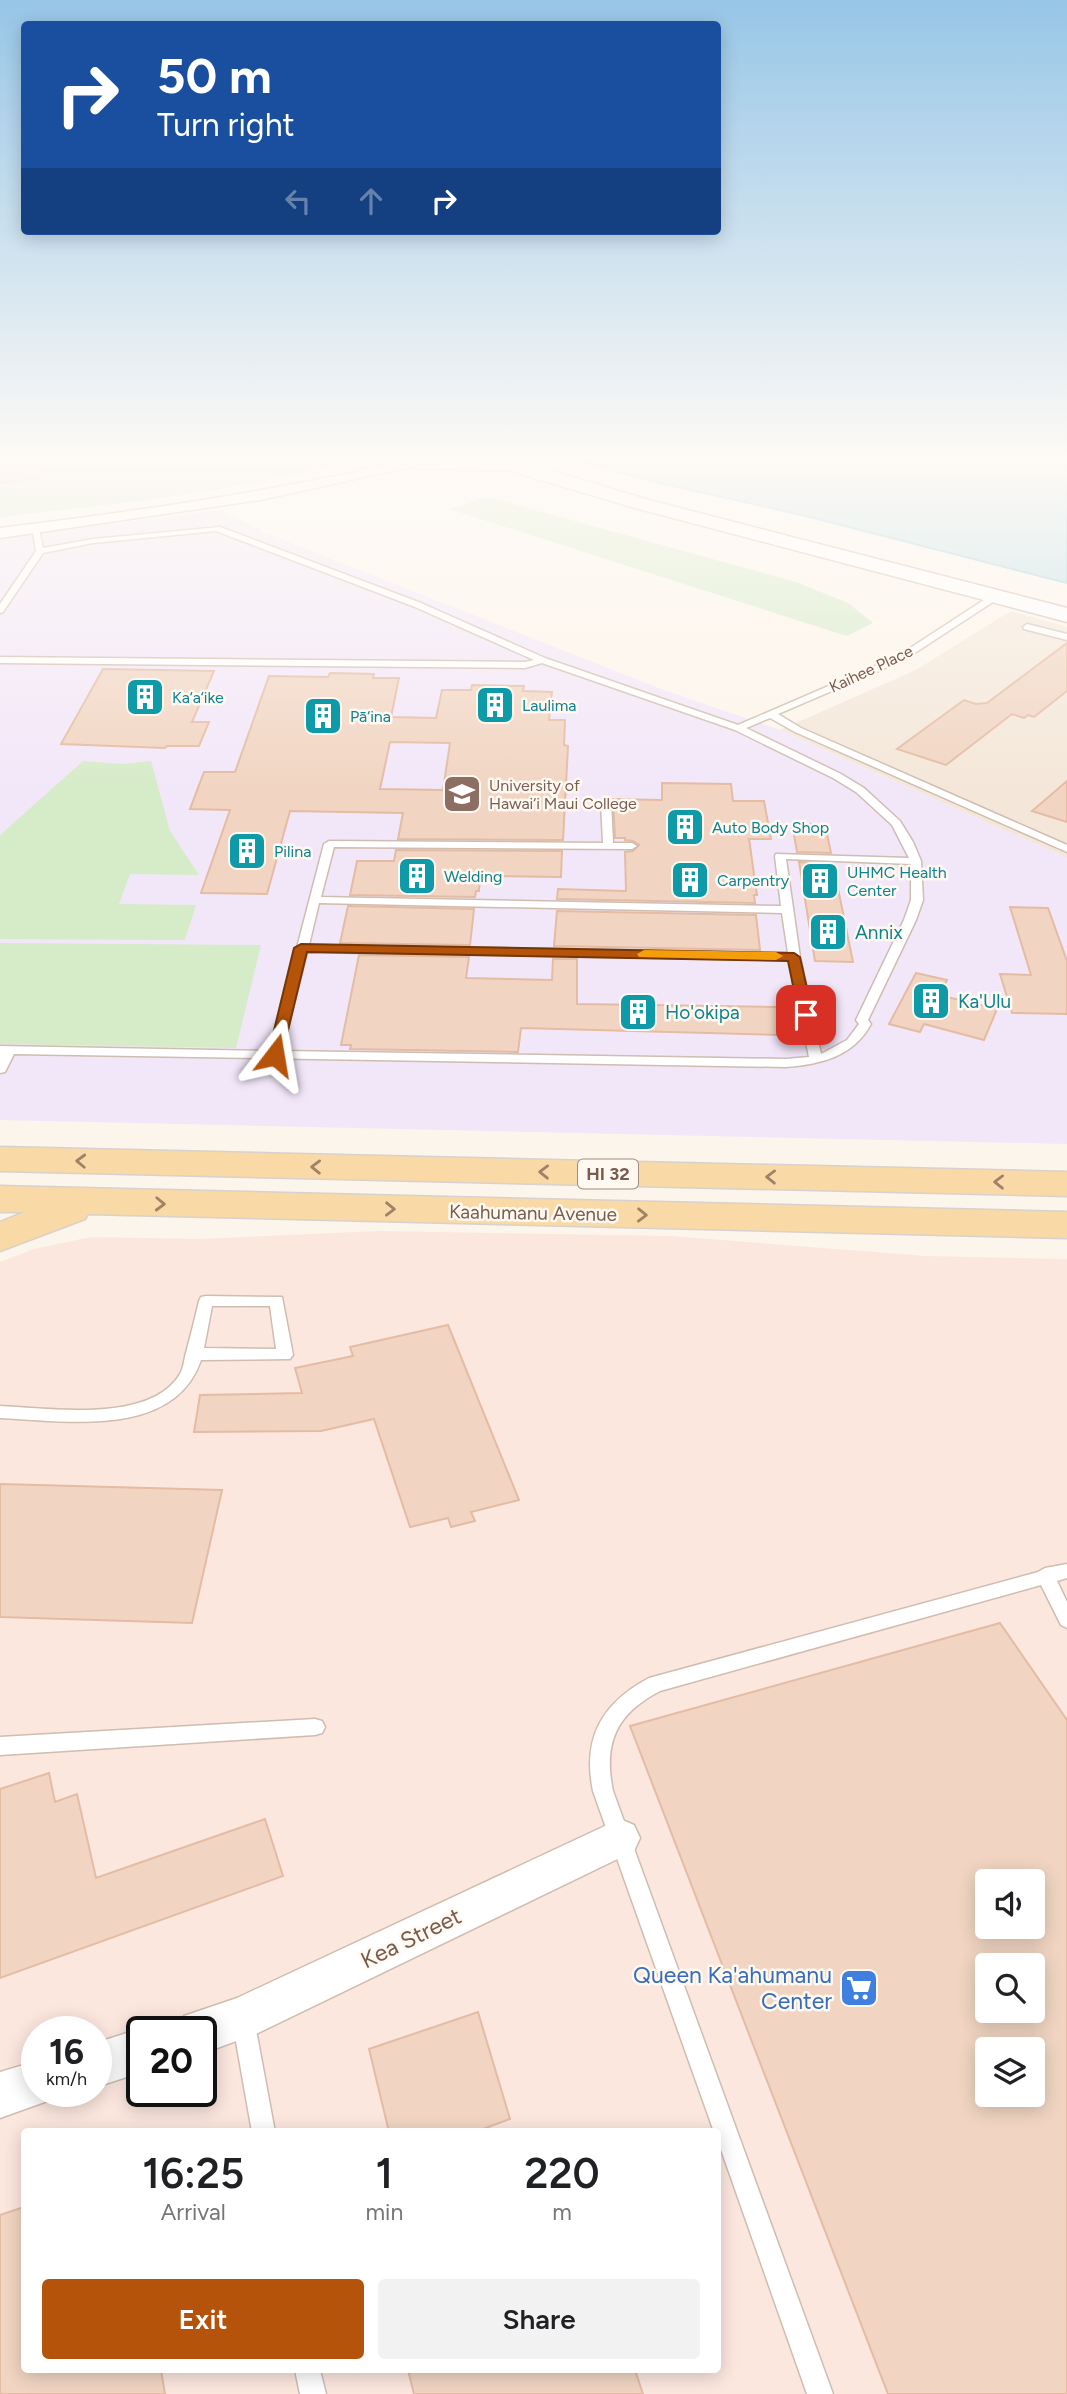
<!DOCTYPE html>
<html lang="en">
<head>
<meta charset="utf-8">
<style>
	:root { --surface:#fff; --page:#f2f2f2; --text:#202124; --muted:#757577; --accent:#b45309 }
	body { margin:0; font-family:Figtree,sans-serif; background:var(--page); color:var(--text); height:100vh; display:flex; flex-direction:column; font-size:26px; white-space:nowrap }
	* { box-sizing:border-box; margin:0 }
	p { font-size:23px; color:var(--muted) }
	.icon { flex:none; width:38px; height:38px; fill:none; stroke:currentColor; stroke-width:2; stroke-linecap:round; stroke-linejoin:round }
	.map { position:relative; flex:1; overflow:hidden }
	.panel { position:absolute; left:21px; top:2128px; width:700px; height:245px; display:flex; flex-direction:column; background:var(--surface); border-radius:7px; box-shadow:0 4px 18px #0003 }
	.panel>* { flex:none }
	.top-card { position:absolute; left:21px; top:21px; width:700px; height:214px; border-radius:7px; box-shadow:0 4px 18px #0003; background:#1a4fa0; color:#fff; overflow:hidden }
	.controls { position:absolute; left:975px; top:1869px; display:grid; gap:14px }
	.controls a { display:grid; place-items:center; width:70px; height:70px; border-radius:7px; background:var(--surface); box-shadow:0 4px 18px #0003; font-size:35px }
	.speed { position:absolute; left:21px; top:2016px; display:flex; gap:14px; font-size:35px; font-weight:700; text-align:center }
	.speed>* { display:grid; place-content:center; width:91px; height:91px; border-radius:50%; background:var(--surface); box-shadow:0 4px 18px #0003; line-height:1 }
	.speed small { font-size:18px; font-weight:400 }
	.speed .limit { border:4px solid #111; border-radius:10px; background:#fff; color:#111 }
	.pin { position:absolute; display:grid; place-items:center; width:60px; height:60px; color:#fff; margin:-30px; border-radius:14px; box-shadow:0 4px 10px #0006 }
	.me { position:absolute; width:77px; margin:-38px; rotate:14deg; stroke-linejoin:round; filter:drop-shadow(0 0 5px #0008) }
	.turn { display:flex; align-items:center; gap:24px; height:147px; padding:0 21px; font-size:32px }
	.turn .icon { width:91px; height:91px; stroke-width:2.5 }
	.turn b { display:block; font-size:49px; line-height:60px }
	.lanes { display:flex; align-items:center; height:66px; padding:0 21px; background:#0003; justify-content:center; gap:35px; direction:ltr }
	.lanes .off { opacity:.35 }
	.eta { display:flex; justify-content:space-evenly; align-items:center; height:119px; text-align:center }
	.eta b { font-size:42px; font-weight:600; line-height:49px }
	.primary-button { display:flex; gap:14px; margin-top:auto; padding:14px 21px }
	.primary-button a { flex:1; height:80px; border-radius:7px; background:var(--accent); color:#fff; font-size:28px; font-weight:600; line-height:80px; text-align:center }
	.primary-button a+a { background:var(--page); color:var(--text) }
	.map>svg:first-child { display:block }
	.residential { fill:#f4e7d9 }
	.commercial { fill:#fce7df; fill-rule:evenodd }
	.education { fill:#f2e7f9 }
	.green { fill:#d6ebc8 }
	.water { fill:#bfe1e6; stroke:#a5d0d8; stroke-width:2 }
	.building { fill:#f1d5c2; stroke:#e4bba3; stroke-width:2; fill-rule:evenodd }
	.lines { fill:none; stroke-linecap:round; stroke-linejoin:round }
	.service-casing { stroke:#cfbdaf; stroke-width:3 }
	.minor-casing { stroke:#cfbdaf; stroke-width:3 }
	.secondary-casing { stroke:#d2bead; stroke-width:3 }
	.primary-casing { stroke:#d9d1cd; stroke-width:3 }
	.service { fill:#fff; fill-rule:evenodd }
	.minor { fill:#fff; fill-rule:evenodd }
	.secondary { fill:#fff; fill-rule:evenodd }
	.primary { fill:#f9d9a5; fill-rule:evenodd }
	.oneway { stroke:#9f8267 }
	.route { fill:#b45309; stroke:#753606; stroke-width:2 }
	.slow { fill:#f59e0b }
	.labels { text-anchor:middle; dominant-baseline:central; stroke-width:5; stroke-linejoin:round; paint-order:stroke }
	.far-street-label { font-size:16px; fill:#785c4d; stroke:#fff9f1 }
	.far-culture-label { font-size:16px; fill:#0d838f; stroke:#fff9f1; text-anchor:start }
	.far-education-label { font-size:16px; fill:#785e54; stroke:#fff9f1; text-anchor:start }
	.shield { fill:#fff9f1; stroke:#a08b7e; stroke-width:2 }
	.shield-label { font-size:18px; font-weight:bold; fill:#785c4d }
	.culture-label { font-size:19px; fill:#0d838f; stroke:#fff9f1; text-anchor:start }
	.street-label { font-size:19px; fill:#785c4d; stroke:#fff9f1 }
	.near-street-label { font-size:23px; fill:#785c4d; stroke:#fff9f1 }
	.near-shop-label { font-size:23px; fill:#366cbe; stroke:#fff9f1; text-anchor:end }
</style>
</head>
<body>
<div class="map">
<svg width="1067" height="2394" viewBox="0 0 1067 2394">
	<rect width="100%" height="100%" fill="#fcf5eb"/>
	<path class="residential" d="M1011,611L1067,627V858L780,730L916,670Z"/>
	<path class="commercial" d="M379,1231L671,1236L926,1256L1067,1259V2394H0V1262L34,1249L91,1237L199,1239ZM987,1881H1032V1927H987ZM987,1965H1032V2011H987ZM37,2032H96V2091H37ZM142,2032H201V2091H142ZM987,2049H1032V2095H987ZM24,2132H718V2370H24Z"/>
	<path class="education" d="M221,510L263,532L661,689L780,730L1067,858V1144L0,1120V538Z"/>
	<path class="green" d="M0,455H377C253,489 127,503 0,517Z
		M488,497L796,582L848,603L873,623L847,636L449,509Z
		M83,761L122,764L151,761L170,831L199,875L130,874L119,904L196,905L185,940L0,939V835Z
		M0,943L261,945L236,1048L0,1044Z"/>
	<path class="water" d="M560,455H1067V583L806,516L651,481Z"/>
	<path class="building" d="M0,455H31L39,479L0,483Z
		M1067,643V691L1034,717L1028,715L1024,718L1012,714L946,765L897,749L964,700L976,704L987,703Z
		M103,669L214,671L192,722H209L199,746H167L165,748L61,744Z
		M330,673L374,674L373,678H399L391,717L436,718L442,690H471L472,685L524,686L523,691L552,692L549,720H565L564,745L568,746L563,840L398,839L403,813L290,811L267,894L201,893L230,810L190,809L204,772H235L269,676L328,677ZM390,742L450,743L443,790L380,789Z
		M1067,781V822L1032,811Z
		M662,783L731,784L733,801H764L771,839H749L757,895H754L755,903L557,899L558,889L626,891L625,852L633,851L639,845L633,841L625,840V838H615L613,799L662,800Z
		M792,824H825L831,853L797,852Z
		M396,850L562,851L561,877L480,876L479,891H476L475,897L350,895L357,861H394Z
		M799,862L833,864L853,962L815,961Z
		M348,906L474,909L470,945L340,943Z
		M1010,907L1048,908L1067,961V1014L1012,1013L1000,974L1031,975Z
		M557,911L756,915L760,950L554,946Z
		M359,955L469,957L466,978L552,980L553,959H577V1004L777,1007L781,1035L521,1028L518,1052L350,1049L351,1045H341Z
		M916,973L947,980L939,995L997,1009L984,1040L924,1024L920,1032L889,1024Z
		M448,1325L519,1500L471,1512L475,1521L451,1527L448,1518L410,1527L374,1419L321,1431L194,1432L200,1395L302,1393L295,1368L353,1356L350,1347Z
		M0,1484L222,1490L192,1623L0,1617Z
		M1000,1623L1067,1720V2394H888L630,1726ZM987,1881H1032V1927H987ZM987,1965H1032V2011H987ZM987,2049H1032V2095H987Z
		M49,1773L55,1802L77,1794L96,1878L265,1819L283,1876L0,1978V1789Z
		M478,2012L510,2119L475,2132H389L369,2049Z
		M24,2207V2370H161L165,2394H0V2215Z
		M408,2370H635L643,2394H414Z"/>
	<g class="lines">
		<defs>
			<path id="service" d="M32,527L39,529L43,548L93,539L220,527L421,603L545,658L738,725L898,656L993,594H999V598L904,660L778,714L801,728L1067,845V852L795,732L770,718L746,728L841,774L864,788L900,821L913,842L921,861L923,900L916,920L868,1020L871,1024C853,1057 821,1064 786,1067L14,1054L5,1072L0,1073V1046L270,1051L324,844L329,841L603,843L601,803L606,800L611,803L613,843H632L637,846L632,849L334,847L321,897L781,906L775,856L776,854L909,858L892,825L856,792L833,778L735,730L542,663L525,668L0,663V657L525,662L534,660L415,607L216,531L93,543L43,553L3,612L0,613V604L36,551ZM786,859L911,864V900L904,920L856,1020L859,1024L847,1040L821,1054L800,957ZM319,903L782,913L788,953L309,945ZM307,952L789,960L809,1057L786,1059L282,1051Z
				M1027,624L1067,634V640L1024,629L1023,627Z
				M206,1296L282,1297L293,1355L290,1359L201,1360C174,1439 66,1421 0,1418V1406C50,1408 150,1424 180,1374C184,1367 184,1359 186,1353C190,1337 195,1319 199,1301L201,1297ZM212,1306H270L276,1349L204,1348Z
				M1067,1564V1578L1057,1581L1067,1602V1628L1061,1625L1041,1585L660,1691C616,1714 603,1743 613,1791L833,2394H807L718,2141V2132H714L593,1791C582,1738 602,1703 649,1678L1038,1572L1045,1568Z
				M315,1719L322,1721L325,1727L322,1733L315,1735L0,1755V1737Z
				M243,2008L251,2011L254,2019L275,2132H252L232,2019L235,2011Z
				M295,2370H320L326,2394H300Z"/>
			<path id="minor" d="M415,458L420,459V465L260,500L0,538V528C140,511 278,491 415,458Z
				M620,1819L634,1825L640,1838L634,1851L258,2033L201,2054V2032H178L184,2016L237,1998Z
				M142,2028L151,2032H142V2072L96,2087V2043Z
				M37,2061V2091H56L53,2099L0,2118V2072Z"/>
			<path id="secondary" d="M470,455H499L649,500L1067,608V622L635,508L510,471L415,468L405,462L415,456L472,459Z"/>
			<path id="primary" d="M0,1147L1067,1172V1196L0,1171Z
				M0,1186L1067,1212V1238L88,1214L85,1219L0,1251V1222L25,1212H0Z"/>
		</defs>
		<use href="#service" class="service-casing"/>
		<use href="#minor" class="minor-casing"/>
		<use href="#secondary" class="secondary-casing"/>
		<use href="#primary" class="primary-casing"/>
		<use href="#service" class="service"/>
		<use href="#minor" class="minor"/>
		<use href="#secondary" class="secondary"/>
		<use href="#primary" class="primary"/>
	</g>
	<defs><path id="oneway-chevron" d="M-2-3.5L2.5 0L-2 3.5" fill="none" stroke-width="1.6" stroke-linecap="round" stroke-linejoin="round" transform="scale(1.75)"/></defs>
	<g class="oneway">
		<use href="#oneway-chevron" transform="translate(81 1161) rotate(-178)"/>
		<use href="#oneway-chevron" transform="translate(316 1167) rotate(-179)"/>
		<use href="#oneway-chevron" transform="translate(544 1172) rotate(-179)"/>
		<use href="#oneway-chevron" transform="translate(771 1177) rotate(-179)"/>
		<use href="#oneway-chevron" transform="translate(999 1182) rotate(-179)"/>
		<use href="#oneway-chevron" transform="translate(160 1204) rotate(2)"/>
		<use href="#oneway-chevron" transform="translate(390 1209) rotate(1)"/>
		<use href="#oneway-chevron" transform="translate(642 1215) rotate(1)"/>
	</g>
	<linearGradient id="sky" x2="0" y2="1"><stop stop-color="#97c6e7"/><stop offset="0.58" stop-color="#fefaf6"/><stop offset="1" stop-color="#fefaf6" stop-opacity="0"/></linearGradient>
	<rect width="1067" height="790" fill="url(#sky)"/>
	<path class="route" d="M301,944L794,953L800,957L813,1015L806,1019L799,1015L788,961L307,952L282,1055L280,1058H270L268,1055L294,948Z"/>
	<path class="slow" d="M644,950L776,952L783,956L776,960L639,957L637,954Z"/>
	<defs>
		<symbol id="building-square" viewBox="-11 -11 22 22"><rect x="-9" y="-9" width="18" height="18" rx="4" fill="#0f9aa8" stroke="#fff9f1"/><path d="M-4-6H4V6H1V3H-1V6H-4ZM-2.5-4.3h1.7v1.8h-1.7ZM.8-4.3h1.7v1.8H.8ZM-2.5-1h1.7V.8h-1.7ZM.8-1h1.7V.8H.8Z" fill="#fff"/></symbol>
		<symbol id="university-square" viewBox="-11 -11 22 22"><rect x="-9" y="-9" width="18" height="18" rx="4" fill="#8d6e63" stroke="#fff9f1"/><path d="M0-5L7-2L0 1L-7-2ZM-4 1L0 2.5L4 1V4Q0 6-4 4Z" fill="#fff"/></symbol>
		<symbol id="supermarket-square" viewBox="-11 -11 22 22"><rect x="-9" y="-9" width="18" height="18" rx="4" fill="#3f7fe0" stroke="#fff9f1"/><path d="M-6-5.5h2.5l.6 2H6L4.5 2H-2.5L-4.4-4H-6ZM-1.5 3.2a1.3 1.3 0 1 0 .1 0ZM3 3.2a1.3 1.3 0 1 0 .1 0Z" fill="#fff"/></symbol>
	</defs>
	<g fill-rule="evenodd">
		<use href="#building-square" x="123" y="675" width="44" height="44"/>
		<use href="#building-square" x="473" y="683" width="44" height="44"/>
		<use href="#building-square" x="301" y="694" width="44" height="44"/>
		<use href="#university-square" x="440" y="772" width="44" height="44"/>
		<use href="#building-square" x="663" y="805" width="44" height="44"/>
		<use href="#building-square" x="225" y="829" width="44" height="44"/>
		<use href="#building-square" x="395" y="854" width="44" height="44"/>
		<use href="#building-square" x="668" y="858" width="44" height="44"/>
		<use href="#building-square" x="798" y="859" width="44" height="44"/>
		<use href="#building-square" x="806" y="910" width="44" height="44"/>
		<use href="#building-square" x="909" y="979" width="44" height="44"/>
		<use href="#building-square" x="616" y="990" width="44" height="44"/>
		<use href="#supermarket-square" x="837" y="1966" width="44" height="44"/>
	</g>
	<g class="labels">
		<g class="far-street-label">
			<text transform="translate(871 669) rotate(-25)">Kaihee Place</text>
		</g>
		<g class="far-culture-label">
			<text x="172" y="697">Ka‘a‘ike</text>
			<text x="522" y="705">Laulima</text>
			<text x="350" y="716">Pā‘ina</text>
			<text x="712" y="827">Auto Body Shop</text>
			<text x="274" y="851">Pilina</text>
			<text x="847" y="872">UHMC Health<tspan x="847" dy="18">Center</tspan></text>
			<text x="444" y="876">Welding</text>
			<text x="717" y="880">Carpentry</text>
		</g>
		<g class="far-education-label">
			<text x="489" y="785">University of<tspan x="489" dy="18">Hawai‘i Maui College</tspan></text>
		</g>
		<rect class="shield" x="578" y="1159.5" width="60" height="29" rx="5"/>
		<g class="shield-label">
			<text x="608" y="1174">HI 32</text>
		</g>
		<g class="culture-label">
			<text x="855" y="932">Annix</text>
			<text x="958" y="1001">Ka'Ulu</text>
			<text x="665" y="1012">Ho'okipa</text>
		</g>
		<g class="street-label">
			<text transform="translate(533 1213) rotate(1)">Kaahumanu Avenue</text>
		</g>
		<g class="near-street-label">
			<text transform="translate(411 1938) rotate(-26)">Kea Street</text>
		</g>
		<g class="near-shop-label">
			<text x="832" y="1975">Queen Ka'ahumanu<tspan x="832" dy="26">Center</tspan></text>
		</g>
	</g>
</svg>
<div class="controls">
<a><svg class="icon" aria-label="sound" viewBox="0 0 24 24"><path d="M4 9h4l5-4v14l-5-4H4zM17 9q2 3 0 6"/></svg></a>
<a><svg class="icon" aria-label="search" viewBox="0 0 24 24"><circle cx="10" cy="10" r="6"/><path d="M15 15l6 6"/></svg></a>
<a><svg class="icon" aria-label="layers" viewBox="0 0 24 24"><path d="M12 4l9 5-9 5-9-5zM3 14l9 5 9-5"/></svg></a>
</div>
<div class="speed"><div>16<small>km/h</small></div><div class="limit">20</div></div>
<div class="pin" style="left:806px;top:1015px;background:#d93025"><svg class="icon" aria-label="arrive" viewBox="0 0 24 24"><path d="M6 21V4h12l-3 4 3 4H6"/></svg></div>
<svg class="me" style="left:275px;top:1055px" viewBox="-20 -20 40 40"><path d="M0-17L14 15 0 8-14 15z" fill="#b45309" stroke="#fff" stroke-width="4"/></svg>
<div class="top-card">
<div class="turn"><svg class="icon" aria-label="right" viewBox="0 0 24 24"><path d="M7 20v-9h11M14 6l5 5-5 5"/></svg><div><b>50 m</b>Turn right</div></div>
<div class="lanes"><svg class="icon off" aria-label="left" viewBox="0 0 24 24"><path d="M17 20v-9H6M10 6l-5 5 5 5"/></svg><svg class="icon off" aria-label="ahead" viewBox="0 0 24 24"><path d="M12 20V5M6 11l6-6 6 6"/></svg><svg class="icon" aria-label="right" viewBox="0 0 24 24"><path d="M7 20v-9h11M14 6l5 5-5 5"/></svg></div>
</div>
<section class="panel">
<div class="eta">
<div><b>16:25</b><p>Arrival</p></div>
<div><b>1</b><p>min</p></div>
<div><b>220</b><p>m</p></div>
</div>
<div class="primary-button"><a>Exit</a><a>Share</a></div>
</section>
</div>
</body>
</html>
